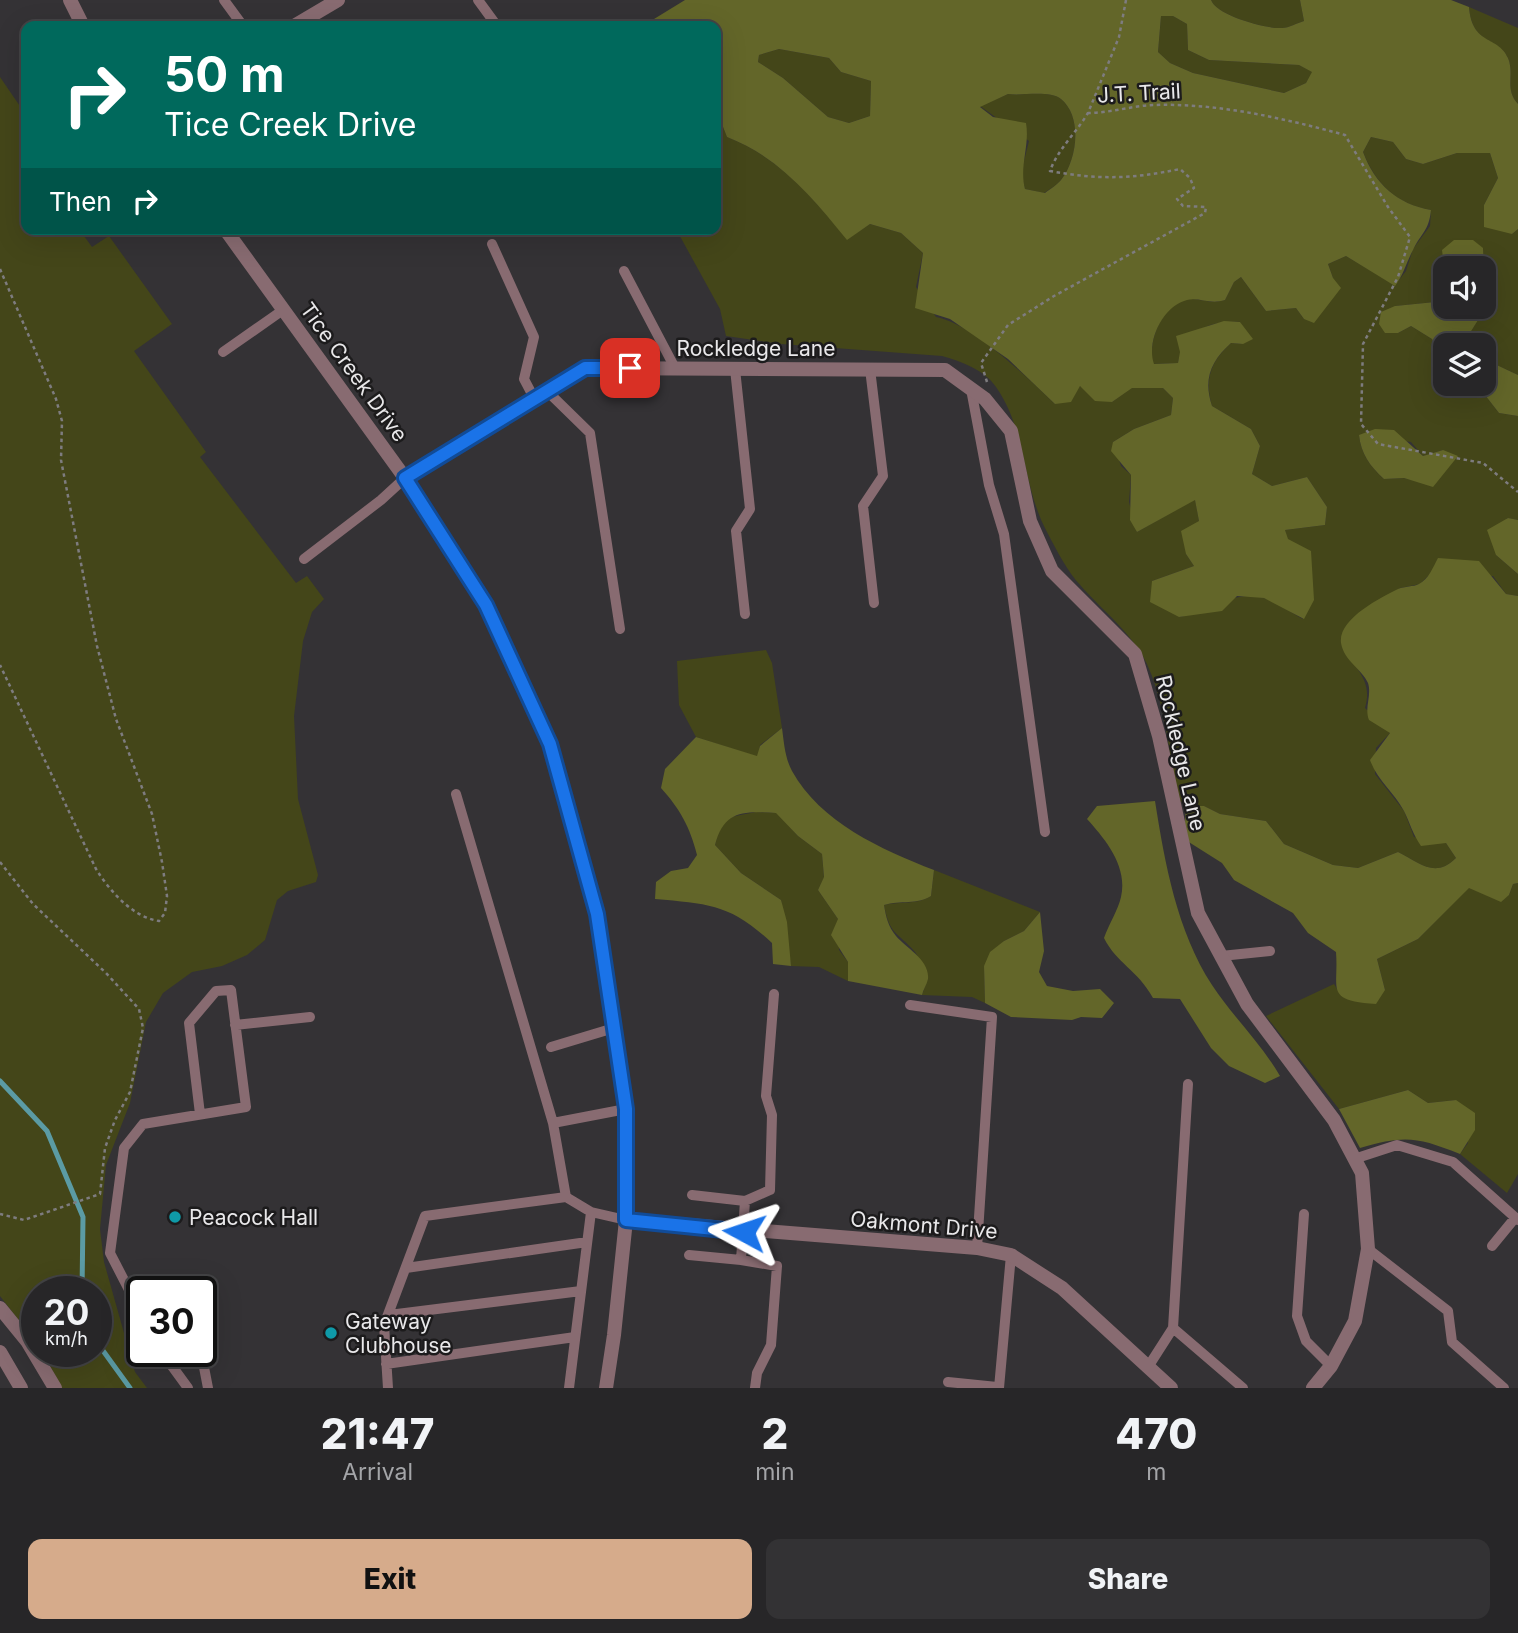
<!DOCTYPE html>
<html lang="en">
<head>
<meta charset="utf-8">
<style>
	:root { --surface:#272628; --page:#333234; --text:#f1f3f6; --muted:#a4a5a8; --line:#434345; --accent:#d6ab8b }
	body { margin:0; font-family:Inter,sans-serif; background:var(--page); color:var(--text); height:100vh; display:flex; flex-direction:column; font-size:26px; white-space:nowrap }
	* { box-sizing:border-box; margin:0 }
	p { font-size:23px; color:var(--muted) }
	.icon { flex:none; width:38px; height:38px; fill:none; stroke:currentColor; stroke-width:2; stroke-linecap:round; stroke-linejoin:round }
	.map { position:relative; height:1388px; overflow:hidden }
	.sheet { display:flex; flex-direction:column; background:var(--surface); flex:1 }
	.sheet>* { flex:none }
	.top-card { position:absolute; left:21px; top:21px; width:700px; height:214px; border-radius:14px; box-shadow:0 7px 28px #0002,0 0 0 2px var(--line); background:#00695c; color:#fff; overflow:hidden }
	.buttons { position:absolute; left:1433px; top:256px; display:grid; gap:14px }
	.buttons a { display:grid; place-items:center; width:63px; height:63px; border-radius:14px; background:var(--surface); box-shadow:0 7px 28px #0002,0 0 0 2px var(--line); font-size:35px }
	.speed { position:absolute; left:21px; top:1276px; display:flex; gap:14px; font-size:35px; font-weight:700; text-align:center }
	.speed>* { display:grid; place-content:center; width:91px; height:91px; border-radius:50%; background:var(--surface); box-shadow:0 7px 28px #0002,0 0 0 2px var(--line); line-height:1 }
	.speed small { font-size:18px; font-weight:400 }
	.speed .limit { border:4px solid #111; border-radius:10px; background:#fff; color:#111 }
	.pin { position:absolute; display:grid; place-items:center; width:60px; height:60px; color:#fff; margin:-30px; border-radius:14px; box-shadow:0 4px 10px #0006 }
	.me { position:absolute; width:77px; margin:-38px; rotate:275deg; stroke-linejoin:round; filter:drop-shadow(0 0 5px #0008) }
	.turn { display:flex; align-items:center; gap:24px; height:147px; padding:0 28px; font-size:32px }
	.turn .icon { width:91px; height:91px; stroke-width:2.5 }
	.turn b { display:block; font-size:49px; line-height:60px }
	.then { display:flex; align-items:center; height:66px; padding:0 28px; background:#0003; gap:14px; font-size:26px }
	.eta { display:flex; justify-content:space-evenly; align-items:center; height:119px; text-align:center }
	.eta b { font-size:42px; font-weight:800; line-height:49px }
	.action { display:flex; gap:14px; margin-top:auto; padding:14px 28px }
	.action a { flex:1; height:80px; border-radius:14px; background:var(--accent); color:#111; font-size:28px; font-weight:800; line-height:80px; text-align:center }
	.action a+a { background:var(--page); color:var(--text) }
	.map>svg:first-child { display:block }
	.green { fill:#444619; fill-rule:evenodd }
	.forest { fill:#636629; fill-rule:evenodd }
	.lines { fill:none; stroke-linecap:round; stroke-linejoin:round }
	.stream { stroke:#5b9ba4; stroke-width:5 }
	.path { stroke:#7e7c7f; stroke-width:2.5; stroke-dasharray:3.5 3.5; stroke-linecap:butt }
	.service { stroke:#886b71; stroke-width:10 }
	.minor { stroke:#886b71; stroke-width:14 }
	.tertiary { stroke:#886b71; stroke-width:14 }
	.route-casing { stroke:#114b97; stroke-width:18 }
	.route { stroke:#1a73e8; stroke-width:12 }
	.culture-dot { fill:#0f9aa8; stroke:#1c1b1c; stroke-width:2.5 }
	.labels { text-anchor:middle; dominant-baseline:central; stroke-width:5; stroke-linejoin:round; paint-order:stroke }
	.street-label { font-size:21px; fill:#e9e8ea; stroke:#1c1b1c }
	.poi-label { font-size:21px; fill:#e9e8ea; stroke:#1c1b1c; text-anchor:start }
</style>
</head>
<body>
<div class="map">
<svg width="1518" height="1388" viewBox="0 0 1518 1388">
	<rect width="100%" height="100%" fill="#343235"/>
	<path class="green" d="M1211,0H1300L1304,21C1297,23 1289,28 1282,28C1265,29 1216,15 1211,0Z
		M1469,7L1518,28V104C1504,89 1515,75 1508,58C1498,36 1472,46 1469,7Z
		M1161,16H1173L1187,24L1188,50L1209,60L1299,65L1313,72L1306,83L1284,93L1193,73L1170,63L1158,52Z
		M779,49L829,58L841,72L871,81L870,116L849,123L828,117L783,78L758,62L759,55Z
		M0,77L26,115V134L23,137L26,141V229H79L92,247L109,236L172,324L134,351L206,452L200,457L296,583L307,576L324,599L312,612L303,641L294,716L298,799L318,875L316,882L288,891L277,900L265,940L247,955L222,966L192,972L163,993L146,1022L130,1103L106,1165L100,1229L104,1262L135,1372L147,1388H62L42,1351H96V1292H37V1344L0,1296Z
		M1008,94C1022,96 1050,90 1061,99C1083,117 1077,160 1061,180C1057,185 1050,189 1044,193L1025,189L1021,173L1029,141L980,106Z
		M716,109L727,137C779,157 812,197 847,239L870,224L901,233L923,253L916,287L936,317C971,323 1028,378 1055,404L1080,386L1112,402L1131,388H1163L1173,398L1171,415L1134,429L1113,442L1121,466L1131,475L1129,502L1137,532L1195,499L1199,521L1186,554L1194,566L1152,581L1179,617C1207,612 1235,589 1264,598C1277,601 1291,613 1303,619L1285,530L1325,525L1327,507L1307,477L1272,486L1252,474L1260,446L1251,429L1212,406C1204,379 1211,361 1231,343L1243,344L1240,322C1210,320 1184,331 1178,363L1153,364C1147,341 1164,298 1192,299C1206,300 1212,304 1225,300L1234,282L1241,277L1266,311L1296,308L1304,319L1333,278L1328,264L1346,256L1395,285L1406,271L1413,249L1430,226L1431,210C1396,204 1376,184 1363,152L1371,137L1393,142L1406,159L1423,164L1457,153H1490L1498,178L1484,205L1512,234L1518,229V375L1484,359V345H1470L1468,336L1485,308L1483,248L1443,268L1445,301L1395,306L1398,333L1411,326L1432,339L1445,372L1446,383H1456L1485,395L1499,413L1518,416V520L1507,518L1496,555L1518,574V596L1506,594L1493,576H1428L1420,584L1400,588L1341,641C1352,669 1374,677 1365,708L1390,733L1376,748L1375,774L1404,811L1414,837L1446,843L1456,858C1435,879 1420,863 1398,852L1358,868L1333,865L1284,844L1266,821L1220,814L1204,806H1186L1178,799C1169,755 1166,705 1147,664C1132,633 1103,611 1081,586C1067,571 1057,551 1047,532C1022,486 1027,431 996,387C985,370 960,361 942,356L781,344L726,336L720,309L676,229H716ZM1359,435L1411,442L1423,456L1443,450L1423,483L1404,478L1384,479C1370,466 1361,454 1359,435Z
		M766,650L772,663L782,728L760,745L758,757L696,737L679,705L677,661Z
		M756,812L777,813L798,836L822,854L824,878L818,890L838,919L839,950L848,962V981L819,967L791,966L781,900L741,873L715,845C722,816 729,817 756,812Z
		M934,870L1040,912L1024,931L1004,941L984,966L985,1003L972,997L922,995L928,978C924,970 920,959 915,952C897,931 890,936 884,905C901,901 917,905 931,896Z
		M1518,883V1174L1507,1193L1460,1154L1468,1143L1456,1100L1428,1103L1408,1090L1339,1109L1266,1016L1334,984L1340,994L1385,990L1377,959L1418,939L1469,887L1500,901L1509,895L1513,884Z"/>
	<path class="forest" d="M685,0H1211C1216,15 1265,29 1282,28C1289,28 1297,23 1304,21L1300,0H1451L1469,7C1472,46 1498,35 1508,58C1515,75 1504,89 1518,104V229L1512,234L1484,227V205L1498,178L1490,153H1457L1423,164L1406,159L1393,142L1371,137L1363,152C1375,184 1397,204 1431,210C1429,231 1421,233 1413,250C1406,263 1404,274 1395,286L1346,256L1328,264L1333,278L1341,288L1314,323L1304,319L1296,308L1266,311L1241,277L1234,282L1225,300C1210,305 1199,297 1187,300C1163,306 1146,341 1154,364L1178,363L1180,352L1176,336L1224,321L1240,322L1253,339L1243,344L1231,343C1211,361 1203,379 1212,406L1251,429L1260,446L1252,474L1272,486L1307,477L1327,507L1325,525L1285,530L1288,539L1311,551L1314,600L1304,619L1264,598L1237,596L1222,611L1179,617L1150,602L1152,581L1194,566L1186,554L1181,531L1199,521L1195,500L1137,532L1130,520L1131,475L1111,451L1113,442L1134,429L1171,415L1173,398L1163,388H1132L1112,402L1095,401L1080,386L1071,402L1055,404L1008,359L950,319L915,308L923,253L901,233L870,224L847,240C812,197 779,157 727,137L716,109V26H659L654,19ZM1161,16H1173L1187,24L1188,50L1209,60L1299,65L1312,72L1306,83L1284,93L1193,73L1170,63L1158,52ZM779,49L829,58L841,72L871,81L870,116L849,123L828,117L783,78L758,62L759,55ZM1008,94C1022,96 1050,90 1061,99C1083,117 1077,160 1061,180C1057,185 1050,189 1045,193L1025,189C1019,166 1030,146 1026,123L993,117L980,107Z
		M1454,240H1473L1483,248L1484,268H1446L1445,274L1442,250Z
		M1484,274L1485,309L1468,336L1470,345H1446L1445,372L1432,339L1411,326L1398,333H1385L1379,324L1381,312L1395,306L1445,301L1446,306H1484Z
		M1484,359L1518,375V416L1499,413L1485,395L1456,383H1484Z
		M1375,429L1394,430L1423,456L1443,450L1458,456L1433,487L1404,478L1384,479C1370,466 1361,454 1359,435Z
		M1508,518L1518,520V574L1496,555L1487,530Z
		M1438,558L1479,561L1506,594L1518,596V883L1513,884L1509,895L1501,902L1469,888L1418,939L1377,959L1385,990L1376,1004C1324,1000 1339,990 1336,952L1308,933L1293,913L1234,880L1222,863L1184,839L1186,806H1204L1220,814L1266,821L1284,844L1333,865L1358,868L1398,852C1420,863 1435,879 1456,858L1446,843L1421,846C1413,835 1410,823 1404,811C1394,792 1377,780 1370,760L1390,733L1369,720C1364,707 1372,696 1368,683C1362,669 1344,661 1341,643C1338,619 1380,598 1398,589C1405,586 1413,587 1419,584C1429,579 1433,567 1438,558Z
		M782,728C784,743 785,758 792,771C820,822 882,850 934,870L931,896C917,905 901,900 884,905C886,917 888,926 896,936C906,948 930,960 928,979C927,984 923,990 922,995L848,981V962L831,935L838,919L818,890L824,877L822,854L798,836L776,813C744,811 724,810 715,845L741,873L781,900L787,922L791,966L773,964L772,943C730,904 710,904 655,899L656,882L671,871L688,868L697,855C690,827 680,809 661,788L665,769L696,737L757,756L760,746Z
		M1155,801C1165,864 1177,931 1212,985C1233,1017 1261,1043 1280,1076L1265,1083L1229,1066L1211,1048L1180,999L1153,998C1137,969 1117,964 1104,938C1109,924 1118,910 1121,897C1128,866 1105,839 1087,819L1097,806Z
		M1040,912L1044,951L1039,972L1047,986L1073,991L1100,989L1114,1003L1102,1018L1081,1017L1072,1020L1011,1017L985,1003L984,966L990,952L1004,941L1024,931Z
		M1408,1090L1428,1103L1456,1100L1475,1113V1130L1460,1154C1417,1137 1405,1135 1360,1148L1339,1109Z"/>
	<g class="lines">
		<path class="stream" d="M0,1081L47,1131L83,1217L82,1292
			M96,1341L130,1388"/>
		<path class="path" d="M1126,0L1119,37L1088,113C1110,113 1131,106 1153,105C1219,103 1282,118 1345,135L1388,207L1410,237L1398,277L1363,344L1361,424L1378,444L1483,463L1518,492
			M0,269L56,399L62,421L61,460L97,646L116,719L152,814L162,862L167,896L165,913L159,921C132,917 110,891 96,869L0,665
			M987,382L981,363L1008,325L1054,296L1205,213L1206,207L1183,206L1177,199L1194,188L1190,178L1180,169C1132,179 1099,180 1050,171C1058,149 1076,133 1088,113
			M0,862L33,904L106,973L139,1009L143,1028L130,1092L115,1120L105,1148L100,1194L24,1220L0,1214"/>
		<path class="service" d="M224,0L243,26
			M478,0L497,26
			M492,244L534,337L524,379L534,398
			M624,271L675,368
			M223,352L283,310
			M735,369L750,509L736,531L745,614
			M870,369L883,476L863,506L874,603
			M971,389L989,485L1004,534L1045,832
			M546,390L590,433L620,629
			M304,559L381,500L405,478
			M456,794L553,1123L566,1197
			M1221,956L1270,951
			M910,1005L992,1017L977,1248
			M235,1025L310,1017
			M551,1047L614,1028
			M553,1123L626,1109
			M1354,1159L1397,1145L1453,1162L1518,1220
			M692,1195L745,1201
			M1304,1214L1297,1316L1306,1341L1331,1366
			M1492,1246L1515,1218
			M1368,1249L1448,1311L1452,1342L1504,1388
			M689,1255L741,1260
			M406,1268L587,1242
			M142,1315L110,1253L124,1148L143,1124L246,1107L231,990L216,991L189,1023L200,1114
			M389,1315L581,1291
			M1173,1328L1243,1388
			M161,1351L188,1388
			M167,1361L202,1357L208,1388
			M386,1364L575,1337
			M1148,1367L1173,1328L1188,1084
			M948,1382L997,1387
			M388,1388L384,1325L425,1216L566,1197L591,1212
			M569,1388L591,1212L626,1220
			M755,1388L757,1373L771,1345L777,1266L741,1260L745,1201L770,1190L772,1115L766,1096L774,994
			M999,1388L1011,1255"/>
		<path class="minor" d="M294,26L338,0
			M405,478L585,368L945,370L985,399L1011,431L1030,521L1052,571L1135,654L1159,736L1198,913L1247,1004L1334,1120L1362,1173L1368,1249L1355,1321L1331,1366L1313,1388
			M626,1220L977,1248L1011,1255L1062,1288L1171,1388"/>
		<path class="tertiary" d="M70,0L83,26
			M225,229L405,478L486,605L550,744L597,913L626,1109V1220L614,1335L606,1388
			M0,1308L27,1341L55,1388
			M0,1352L21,1388"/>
	</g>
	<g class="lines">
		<defs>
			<path id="route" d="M630,368H585L405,478L486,605L550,744L597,914L626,1109V1220L744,1232"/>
		</defs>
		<use href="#route" class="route-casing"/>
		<use href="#route" class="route"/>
	</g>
	<g class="culture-dot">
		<circle cx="175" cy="1217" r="7"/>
		<circle cx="331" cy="1333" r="7"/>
	</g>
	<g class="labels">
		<g class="street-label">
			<text transform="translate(1139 93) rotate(-3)">J.T. Trail</text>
			<text x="756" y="348">Rockledge Lane</text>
			<text transform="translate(354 372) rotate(54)">Tice Creek Drive</text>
			<text transform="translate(1181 753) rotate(77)">Rockledge Lane</text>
			<text transform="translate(924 1225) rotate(5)">Oakmont Drive</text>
		</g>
		<g class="poi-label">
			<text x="189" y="1217">Peacock Hall</text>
			<text x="345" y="1321">Gateway<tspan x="345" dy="24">Clubhouse</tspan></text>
		</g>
	</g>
</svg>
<div class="buttons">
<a><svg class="icon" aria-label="sound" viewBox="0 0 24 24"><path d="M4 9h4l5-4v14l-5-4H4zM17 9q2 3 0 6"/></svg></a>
<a><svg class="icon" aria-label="layers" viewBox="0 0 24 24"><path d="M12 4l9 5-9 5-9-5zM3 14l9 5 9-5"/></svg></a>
</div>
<div class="speed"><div>20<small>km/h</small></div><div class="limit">30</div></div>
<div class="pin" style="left:630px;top:368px;background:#d93025"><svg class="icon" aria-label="arrive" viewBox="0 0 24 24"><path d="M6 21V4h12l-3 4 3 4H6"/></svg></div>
<svg class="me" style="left:744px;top:1232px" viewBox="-20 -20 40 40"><path d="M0-17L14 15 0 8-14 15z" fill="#1a73e8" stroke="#fff" stroke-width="4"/></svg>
<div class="top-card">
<div class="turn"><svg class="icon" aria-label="right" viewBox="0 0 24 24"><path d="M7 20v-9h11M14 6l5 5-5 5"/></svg><div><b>50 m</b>Tice Creek Drive</div></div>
<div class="then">Then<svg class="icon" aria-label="right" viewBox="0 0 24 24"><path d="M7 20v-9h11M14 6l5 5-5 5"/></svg></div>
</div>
</div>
<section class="sheet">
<div class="eta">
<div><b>21:47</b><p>Arrival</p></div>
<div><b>2</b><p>min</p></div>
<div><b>470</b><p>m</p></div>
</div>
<div class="action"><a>Exit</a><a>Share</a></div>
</section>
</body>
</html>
